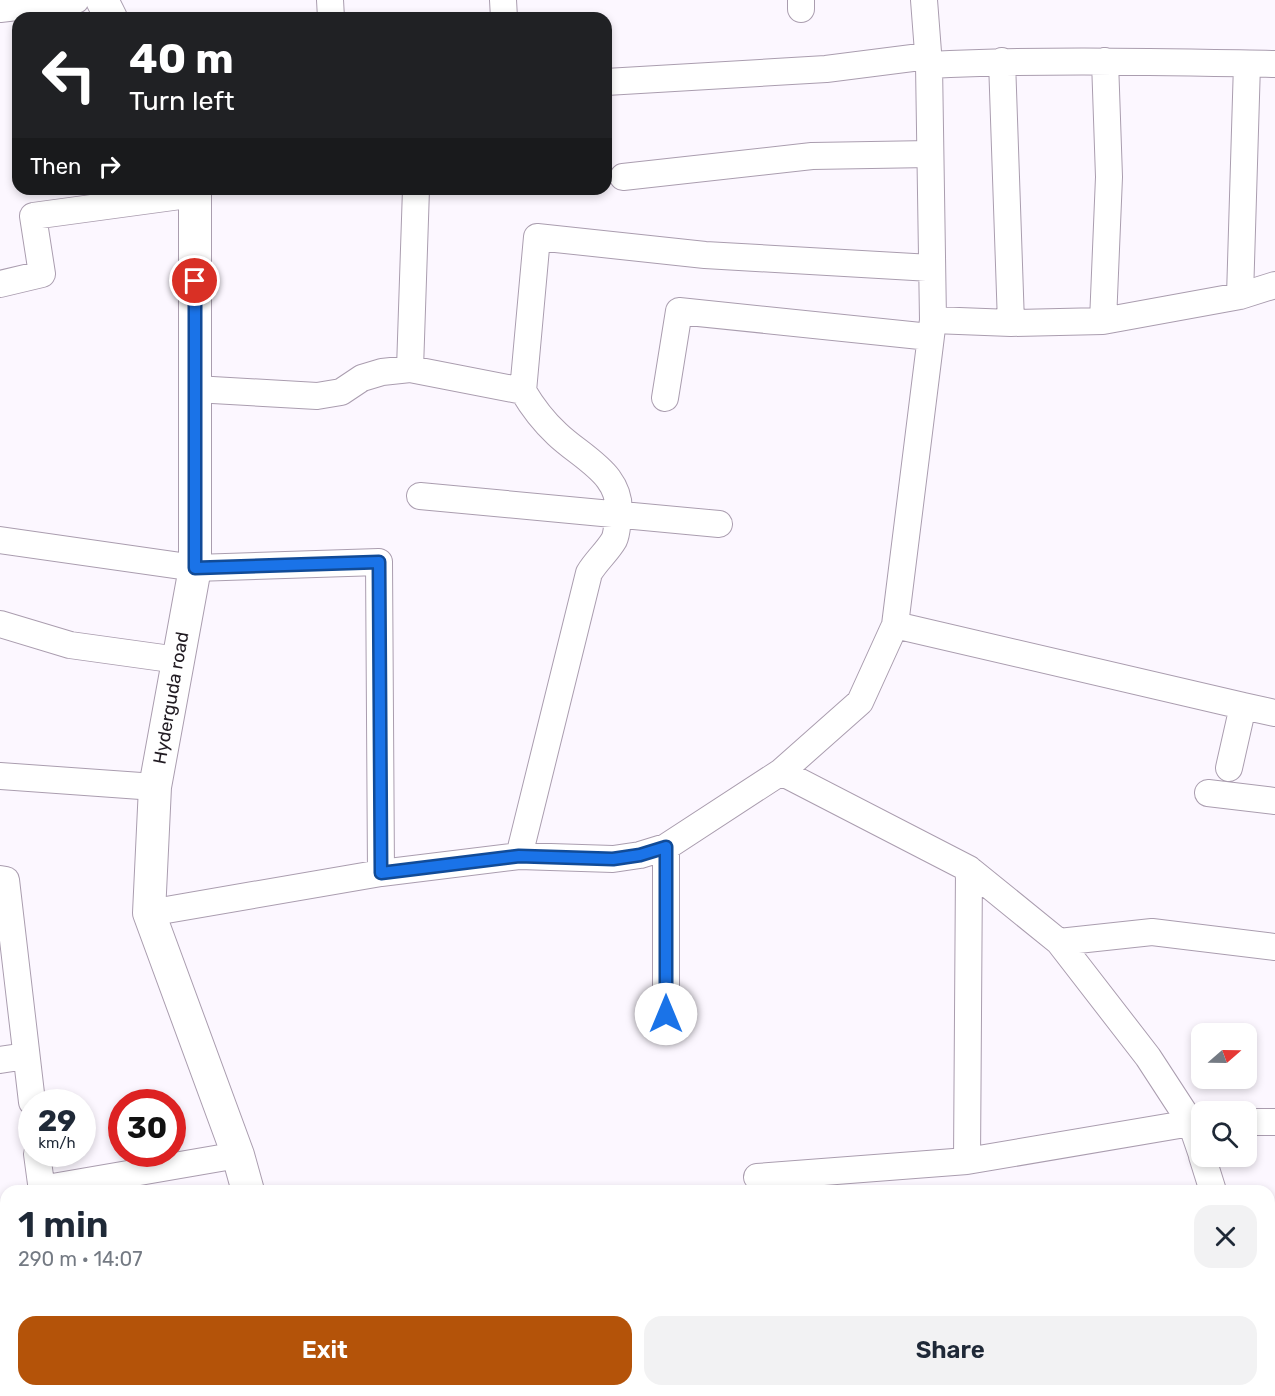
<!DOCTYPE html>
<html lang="en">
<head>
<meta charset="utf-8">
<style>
	:root { --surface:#fff; --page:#f2f2f3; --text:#1f2937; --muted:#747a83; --accent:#b45309 }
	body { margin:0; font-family:Rubik,sans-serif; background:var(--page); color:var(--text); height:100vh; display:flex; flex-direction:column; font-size:22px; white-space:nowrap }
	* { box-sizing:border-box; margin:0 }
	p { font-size:20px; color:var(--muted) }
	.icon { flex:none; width:33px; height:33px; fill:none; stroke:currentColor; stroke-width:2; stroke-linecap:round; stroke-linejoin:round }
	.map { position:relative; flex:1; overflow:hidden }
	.panel { position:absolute; left:0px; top:1185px; width:1275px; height:212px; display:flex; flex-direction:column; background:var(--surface); border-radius:18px 18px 0 0; box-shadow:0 3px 9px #0003 }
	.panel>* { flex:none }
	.guide { position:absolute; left:12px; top:12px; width:600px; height:183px; border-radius:18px; box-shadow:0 3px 9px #0003; background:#202124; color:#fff; overflow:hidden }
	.needle { width:39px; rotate:70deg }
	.buttons { position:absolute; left:1191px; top:1023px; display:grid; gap:12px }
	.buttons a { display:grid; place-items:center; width:66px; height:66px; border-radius:12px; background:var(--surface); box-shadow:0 3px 9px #0003; font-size:30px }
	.speed { position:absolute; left:18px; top:1089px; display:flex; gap:12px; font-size:30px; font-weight:700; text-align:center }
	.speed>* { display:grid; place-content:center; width:78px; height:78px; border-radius:50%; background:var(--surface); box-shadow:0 3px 9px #0003; line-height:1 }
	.speed small { font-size:15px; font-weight:400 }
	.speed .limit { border:9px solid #d22; background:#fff; color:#111 }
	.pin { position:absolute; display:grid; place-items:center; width:51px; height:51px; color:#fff; margin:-26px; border:3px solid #fff; border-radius:50%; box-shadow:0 2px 6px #0007 }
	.me { position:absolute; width:66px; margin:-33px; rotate:0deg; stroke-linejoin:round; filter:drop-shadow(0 0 4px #0008) }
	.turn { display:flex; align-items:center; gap:21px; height:126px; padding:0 18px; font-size:27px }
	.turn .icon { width:78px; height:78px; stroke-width:2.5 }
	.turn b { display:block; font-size:42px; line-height:51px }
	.then { display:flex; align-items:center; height:57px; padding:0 18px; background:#0003; gap:12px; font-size:22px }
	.round { display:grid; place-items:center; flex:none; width:63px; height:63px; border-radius:18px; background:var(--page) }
	.overview { display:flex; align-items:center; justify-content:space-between; height:102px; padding:0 18px }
	h1 { font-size:36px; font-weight:600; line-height:45px }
	.cta { display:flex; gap:12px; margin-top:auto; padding:12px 18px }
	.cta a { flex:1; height:69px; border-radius:18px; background:var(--accent); color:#fff; font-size:24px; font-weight:600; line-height:69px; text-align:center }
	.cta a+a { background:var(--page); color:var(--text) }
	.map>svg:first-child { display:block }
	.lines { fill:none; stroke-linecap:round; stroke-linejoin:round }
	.minor-casing { stroke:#aa9daf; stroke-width:28 }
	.tertiary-casing { stroke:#aa9daf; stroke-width:34 }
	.minor { stroke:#fff; stroke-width:26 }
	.tertiary { stroke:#fff; stroke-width:32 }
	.route-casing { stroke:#114b97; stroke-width:15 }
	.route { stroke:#1a73e8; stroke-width:10 }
	.labels { text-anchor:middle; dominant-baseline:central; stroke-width:4.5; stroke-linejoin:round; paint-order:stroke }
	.street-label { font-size:18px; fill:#211b22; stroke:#fff }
</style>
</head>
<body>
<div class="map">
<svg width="1275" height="1396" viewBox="0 0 1275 1396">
	<rect width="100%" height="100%" fill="#fcf7ff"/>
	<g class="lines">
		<defs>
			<path id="minor" d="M330,0L331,18
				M503,0L504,18
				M801,0V9
				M0,9L76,0
				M1002,61L1011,323
				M929,65C1044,59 1159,62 1275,64
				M606,82L826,69L928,56
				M623,177L812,156L930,154
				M0,284L42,274L33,216L195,194
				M1240,296L1247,64
				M933,320L1011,323L1103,321L1240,296L1275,285
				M1103,321L1109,177L1105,61
				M410,369L416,189
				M195,389L317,396L341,392L362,378L382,372L410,369L523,391C533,408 543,421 557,434C583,459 625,475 618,518C617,525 617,534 614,540C607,552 596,561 589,573L519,856
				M523,391L537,237L705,255L931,268
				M665,398L679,311L930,337
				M420,496L719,524
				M0,540L195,568L379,562L381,873
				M0,624L70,645L178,660
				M895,625L1243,706L1229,768
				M1243,706L1275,713
				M781,772L969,869L1059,942L1148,1057L1191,1123L1202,1155
				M0,776L155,787
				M1208,793L1275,801
				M666,847V1014
				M0,879L6,880L32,1102
				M149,913L381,873L519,856L613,859L640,855L666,847L781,772L860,702L895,625L933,320L929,65L924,0
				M1059,942L1152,932L1275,947
				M0,1060L26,1056
				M1246,1122H1275
				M37,1154L42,1191
				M1202,1156L1213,1191
				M967,1161L969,869
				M757,1177L967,1161L1191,1123H1202
				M41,1189L238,1155
				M0,1247L6,1246
				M1269,1259L1275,1260
				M0,1389L6,1388
				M1244,1390L1275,1396
				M897,1396L898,1390
				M1001,1396V1390
				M1205,1396L1207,1390"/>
			<path id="tertiary" d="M102,0L111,18
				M192,189L195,194V568L155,787L149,913L238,1155L248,1191
				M300,1396V1390"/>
		</defs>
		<use href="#minor" class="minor-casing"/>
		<use href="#tertiary" class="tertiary-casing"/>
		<use href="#minor" class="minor"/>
		<use href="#tertiary" class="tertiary"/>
	</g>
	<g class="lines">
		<defs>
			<path id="route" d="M195,281V568L379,562L381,873L519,856L613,859L640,855L666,847V1014"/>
		</defs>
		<use href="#route" class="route-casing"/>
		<use href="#route" class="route"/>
	</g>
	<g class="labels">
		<g class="street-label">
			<text transform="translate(171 698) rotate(-80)">Hyderguda road</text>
		</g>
	</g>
</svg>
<div class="buttons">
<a><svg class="needle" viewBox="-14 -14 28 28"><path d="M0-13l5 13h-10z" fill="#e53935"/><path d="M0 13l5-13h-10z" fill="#747a83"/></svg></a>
<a><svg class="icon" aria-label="search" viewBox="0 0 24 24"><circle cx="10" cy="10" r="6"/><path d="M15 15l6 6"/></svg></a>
</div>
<div class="speed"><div>29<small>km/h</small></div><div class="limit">30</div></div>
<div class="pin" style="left:195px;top:281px;background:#d93025"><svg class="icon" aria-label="arrive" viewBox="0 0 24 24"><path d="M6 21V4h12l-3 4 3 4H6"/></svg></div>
<svg class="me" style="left:666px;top:1014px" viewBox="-20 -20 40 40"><circle r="19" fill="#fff"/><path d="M0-13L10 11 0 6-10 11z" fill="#1a73e8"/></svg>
<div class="guide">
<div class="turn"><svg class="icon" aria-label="left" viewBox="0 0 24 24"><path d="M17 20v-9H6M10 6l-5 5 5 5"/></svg><div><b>40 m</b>Turn left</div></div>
<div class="then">Then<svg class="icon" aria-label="right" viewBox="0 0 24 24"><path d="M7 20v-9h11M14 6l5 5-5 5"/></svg></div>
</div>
<section class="panel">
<div class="overview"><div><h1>1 min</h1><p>290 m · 14:07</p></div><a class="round"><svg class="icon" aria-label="close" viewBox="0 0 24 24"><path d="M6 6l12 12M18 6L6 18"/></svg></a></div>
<div class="cta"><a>Exit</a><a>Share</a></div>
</section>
</div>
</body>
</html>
